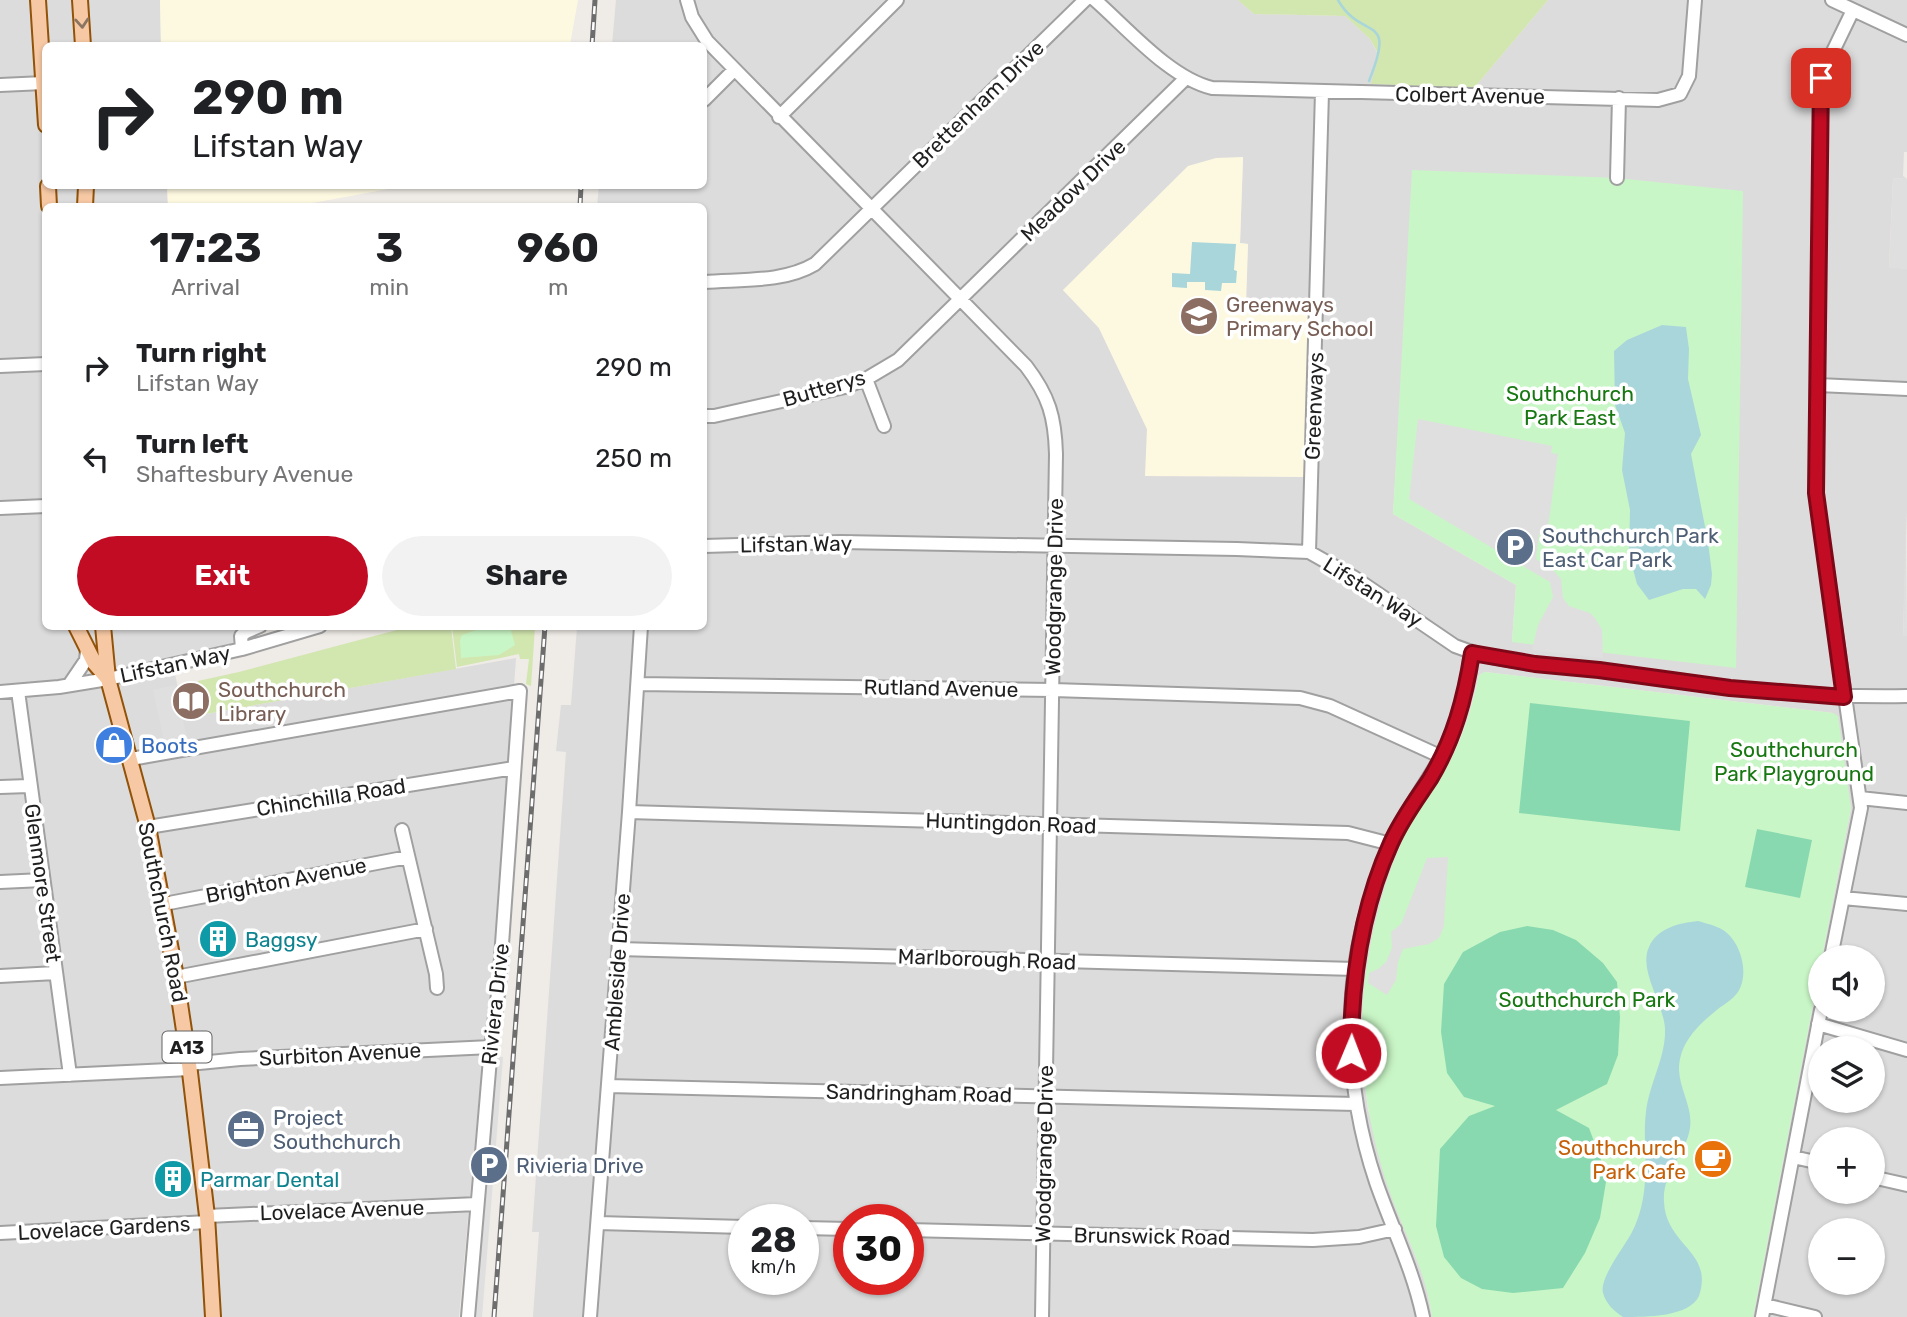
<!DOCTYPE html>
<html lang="en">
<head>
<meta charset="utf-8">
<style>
	:root { --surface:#fff; --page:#f2f2f2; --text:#202124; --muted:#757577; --accent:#c20c24 }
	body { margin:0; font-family:Rubik,sans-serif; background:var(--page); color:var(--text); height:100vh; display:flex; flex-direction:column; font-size:26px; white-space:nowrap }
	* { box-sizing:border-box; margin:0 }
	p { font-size:23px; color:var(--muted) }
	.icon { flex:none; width:38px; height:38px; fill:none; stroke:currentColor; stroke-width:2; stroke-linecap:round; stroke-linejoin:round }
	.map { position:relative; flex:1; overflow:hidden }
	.side { position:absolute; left:42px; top:203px; width:665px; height:427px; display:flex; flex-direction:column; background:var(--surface); border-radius:10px; box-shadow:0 2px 5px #0004 }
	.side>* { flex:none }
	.guide { position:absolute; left:42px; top:42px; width:665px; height:147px; border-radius:10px; box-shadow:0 2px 5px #0004; background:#fff; color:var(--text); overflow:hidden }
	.tools { position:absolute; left:1808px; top:945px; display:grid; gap:14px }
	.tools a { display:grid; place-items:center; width:77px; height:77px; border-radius:50%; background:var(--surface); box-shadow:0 2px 5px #0004; font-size:35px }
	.speed { position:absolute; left:728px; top:1204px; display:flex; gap:14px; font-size:35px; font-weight:700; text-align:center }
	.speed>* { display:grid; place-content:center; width:91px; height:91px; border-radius:50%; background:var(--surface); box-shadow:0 2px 5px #0004; line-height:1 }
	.speed small { font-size:18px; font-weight:400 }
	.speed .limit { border:10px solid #d22; background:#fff; color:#111 }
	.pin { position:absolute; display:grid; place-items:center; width:60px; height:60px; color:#fff; margin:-30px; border-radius:14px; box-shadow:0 4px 10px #0006 }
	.me { position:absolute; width:77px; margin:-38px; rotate:1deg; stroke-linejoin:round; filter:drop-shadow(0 0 5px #0008) }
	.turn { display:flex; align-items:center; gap:24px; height:147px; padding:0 35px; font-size:32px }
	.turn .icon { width:91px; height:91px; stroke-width:2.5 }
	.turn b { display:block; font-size:49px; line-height:60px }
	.eta { display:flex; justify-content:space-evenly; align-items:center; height:119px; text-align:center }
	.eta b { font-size:42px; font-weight:700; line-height:49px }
	.action { display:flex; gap:14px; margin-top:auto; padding:14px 35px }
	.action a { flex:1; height:80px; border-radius:42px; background:var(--accent); color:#fff; font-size:28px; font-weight:700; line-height:80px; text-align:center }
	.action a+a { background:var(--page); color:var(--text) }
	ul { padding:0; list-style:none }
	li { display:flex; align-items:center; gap:21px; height:91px; padding:0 35px }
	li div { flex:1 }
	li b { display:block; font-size:26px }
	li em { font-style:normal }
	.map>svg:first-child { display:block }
	.residential { fill:#dddcdc; fill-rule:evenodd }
	.education { fill:#fdf9e1 }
	.grass { fill:#d2e6af }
	.park { fill:#c9f6c6 }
	.pitch { fill:#89d9b0 }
	.parking { fill:#dfdfdf }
	.water { fill:#a9d6da }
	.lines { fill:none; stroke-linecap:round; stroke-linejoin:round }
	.stream { stroke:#a9d6da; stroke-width:2.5 }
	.minor-casing { stroke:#a0a0a0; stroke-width:16 }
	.major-casing { stroke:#915209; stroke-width:18 }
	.minor { stroke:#fff; stroke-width:12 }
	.major { stroke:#f6c8a4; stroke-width:14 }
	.rail-casing { stroke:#6d6d6d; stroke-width:5 }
	.rail { stroke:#fff; stroke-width:2.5; stroke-dasharray:8; stroke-linecap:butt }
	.oneway { stroke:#8a7462 }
	.route-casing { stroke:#7e0817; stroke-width:18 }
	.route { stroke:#c20c24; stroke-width:12 }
	.labels { text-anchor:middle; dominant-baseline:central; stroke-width:7; stroke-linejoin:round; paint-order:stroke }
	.shield { fill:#fff; stroke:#626262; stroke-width:2 }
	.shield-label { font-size:19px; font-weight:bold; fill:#1f1f1f }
	.street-label { font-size:21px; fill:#1f1f1f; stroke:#fff }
	.education-label { font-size:21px; fill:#785e54; stroke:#fff; text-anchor:start }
	.park-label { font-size:21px; fill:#177812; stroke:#fff }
	.service-label { font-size:21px; fill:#4e5e75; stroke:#fff; text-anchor:start }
	.shop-label { font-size:21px; fill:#366cbe; stroke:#fff; text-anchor:start }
	.culture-label { font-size:21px; fill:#0d838f; stroke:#fff; text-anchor:start }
	.food-label { font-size:21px; fill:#c56008; stroke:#fff; text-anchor:end }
</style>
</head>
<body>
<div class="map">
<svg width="1907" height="1317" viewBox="0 0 1907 1317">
	<rect width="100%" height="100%" fill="#efebe6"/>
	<path class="residential" d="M0,0H160L161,45L46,46V186H167L168,206H46V626L250,627L235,632L234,643L172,659L184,718L516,658L496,943L485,1032L459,1317H0Z
		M616,0H1238L1254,14L1345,16L1370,39L1379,56L1372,84L1474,88L1548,0H1907V152H1904L1903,176L1907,179L1893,178L1889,267L1907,269V509L1903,635L1907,636V1317H1753L1820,968V1010H1872V957H1822L1851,808L1833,713L1485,672L1479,675L1468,718L1452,757L1413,819L1400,846L1376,920L1365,984L1362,1063L1368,1110L1393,1200L1426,1283L1432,1317H533L539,1232H532L566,752L556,751L561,705H571L577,627L704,626V206H597L599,186H704V46L612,45ZM1243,157L1240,243L1248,244L1245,307L1310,309L1147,429L1099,328L1063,290ZM1401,384L1736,667L1512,641L1516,585L1393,514ZM1820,1048H1872V1101H1820ZM1820,1139H1872V1192H1820ZM744,1220H803V1279H744ZM849,1220H908V1279H849ZM1820,1230H1872V1283H1820Z"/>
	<path class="education" d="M160,0H578L570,45L161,46Z
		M1243,157L1240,243L1248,244L1246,307L1310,309L1305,477L1145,476L1147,429L1099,328L1063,290L1188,166L1216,158Z
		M167,186H405L296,206H168Z"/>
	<path class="grass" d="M1238,0H1548L1474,88L1371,84L1379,55L1370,39L1345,16L1254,14Z
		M408,627H451L456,669L206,714L198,681L239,672Z
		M452,627H535L531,686L526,684L529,659H520L519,654L457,667Z"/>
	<path class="park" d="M1412,170L1617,178L1743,191L1736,668L1512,642L1516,585L1393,514Z
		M484,627H510L515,645L499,655L461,658L460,640L462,635Z
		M1485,672L1833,713L1838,716L1851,808L1822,957H1820V968L1753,1317H1432C1427,1276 1408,1240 1393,1201C1377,1158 1367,1113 1363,1067C1356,990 1376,887 1413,819C1423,802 1435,787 1445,770C1462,741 1472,708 1479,675Z"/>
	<path class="pitch" d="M1530,703L1690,721L1680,831L1519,813Z
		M1757,829L1812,840L1800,898L1745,887Z
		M1527,926L1553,930L1576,940L1603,963L1617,982L1620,1017L1618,1055L1607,1084L1556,1110L1589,1128L1607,1176L1600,1218L1585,1253L1563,1288L1513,1293L1482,1289L1461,1278L1444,1257L1436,1226L1440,1149L1469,1116L1495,1106L1464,1097L1447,1073L1441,1032L1444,984L1463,952L1500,932Z"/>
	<path class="parking" d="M1893,178L1907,179V269L1889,268Z
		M1418,419L1552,446L1551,453L1558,454L1547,535L1539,534L1536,559L1553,570L1561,579L1563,598L1569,606L1590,613L1595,618L1602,630L1603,658L1532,650L1538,625L1553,597L1550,582L1409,499Z
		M1906,509L1907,636H1903Z
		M175,685L189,747L166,750L153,690Z
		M1448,857L1444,926L1439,938L1429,944L1403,949L1398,962L1396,980L1387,995L1368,983L1369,973L1378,969L1386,962L1392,948L1391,932L1401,924L1427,858Z
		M492,1056L503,1057L482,1317H471Z"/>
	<path class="water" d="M1192,242L1236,244L1234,270L1237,271L1236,283H1222L1221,291L1205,290V282H1187V288L1172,287V273L1190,274Z
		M1662,325L1686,327L1689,349L1688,379L1701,435L1691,454L1708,542L1712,574L1711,585L1705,599L1696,589H1683L1649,600L1637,584L1629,554L1630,510L1622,470L1625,433L1615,405L1614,351L1627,340Z
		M1698,921C1708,924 1719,926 1727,933C1742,946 1749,975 1738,992C1733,999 1725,1004 1718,1009C1698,1025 1679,1043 1679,1070C1680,1092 1695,1110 1689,1133C1683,1157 1662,1175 1664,1202C1666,1246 1714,1251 1699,1296C1689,1317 1647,1317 1623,1317C1614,1311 1606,1304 1603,1293C1599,1278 1625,1246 1632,1232C1640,1217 1644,1198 1645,1181C1647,1158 1643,1135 1646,1112C1649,1084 1666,1057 1665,1029C1664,1004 1638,970 1649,947C1657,928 1679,923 1698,921Z"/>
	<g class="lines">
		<path class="stream" d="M1338,0C1363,43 1397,11 1369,81"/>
		<defs>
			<path id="minor" d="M687,0L692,17L707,41L1026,366C1049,396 1055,417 1056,454L1042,1317
				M1095,0C1128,29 1170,78 1212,88L1658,100L1680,94L1689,76L1695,0
				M1832,0L1907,35
				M0,85L44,83
				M704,100L734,70
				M779,117L897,0
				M1617,178L1619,98
				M704,282C740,279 783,283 815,264L1085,0
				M0,366L46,364
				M866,379L884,426
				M1818,385L1907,389
				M704,416H714L845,387L866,379L898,360L1185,79
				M0,508L46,506
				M704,546L841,542L1237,549L1309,552L1355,578L1455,646C1500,664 1550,664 1597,670C1642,675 1686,683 1730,688C1789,694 1848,697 1907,696
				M1309,552L1322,92
				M242,649L241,636L246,632L260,626
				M638,684L1053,690L1300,698L1330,706L1442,757
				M69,685L86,660L87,649
				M18,691L70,1075
				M0,692L59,687L108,679L242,649L320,626
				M131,759L520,691L499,986L491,1047L468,1317
				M0,787L29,786
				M1860,798L1907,803
				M629,812L1348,833L1391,844
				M148,827L514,768
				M402,830L436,974L437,988
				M0,882L43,880
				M1843,898L1907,904
				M164,904L408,857
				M619,949L1356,969
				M1831,957L1861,808L1816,493L1821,96L1823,72L1853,10
				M0,976L56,973
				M176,977L426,929
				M1818,1024L1907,1050
				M189,1064L240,1059L491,1047
				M0,1078L190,1069
				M608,1086L1356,1104
				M1793,1157L1820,1163
				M1872,1177L1907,1185
				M207,1216L477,1204
				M598,1223L744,1227
				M803,1228L849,1229
				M908,1230L1313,1240L1359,1237L1395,1229
				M0,1233L208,1222
				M1765,1305L1815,1317
				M590,1317L629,812L641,626
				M1423,1317C1413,1269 1392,1228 1376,1182C1344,1087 1341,981 1375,885C1384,858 1396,833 1410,808C1423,785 1439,764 1450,740C1462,712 1467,682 1471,653
				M1762,1317L1821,1010"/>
			<path id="major" d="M38,0L46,125
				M80,0L83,46
				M48,186L49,206
				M85,206L86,186
				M76,626L95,664L108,679
				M103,626L108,679L148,827L176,977L189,1064L207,1216L213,1317"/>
		</defs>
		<use href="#minor" class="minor-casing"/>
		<use href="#major" class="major-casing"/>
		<use href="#minor" class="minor"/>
		<use href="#major" class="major"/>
		<defs>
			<path id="rail" d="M592,46L595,0
				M580,206L581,186
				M494,1317L545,626"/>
		</defs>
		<use href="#rail" class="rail-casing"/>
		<use href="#rail" class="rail"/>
	</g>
	<defs><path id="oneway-chevron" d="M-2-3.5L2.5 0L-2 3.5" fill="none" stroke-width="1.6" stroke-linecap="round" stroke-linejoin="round" transform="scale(1.75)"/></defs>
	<use class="oneway" href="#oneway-chevron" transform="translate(82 23) rotate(86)"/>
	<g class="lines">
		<defs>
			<path id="route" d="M1351,1053C1351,981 1361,909 1391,843C1401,820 1416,800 1430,779C1454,739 1465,698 1472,653L1535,664L1599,670L1730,688L1844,697L1816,493L1821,78"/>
		</defs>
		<use href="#route" class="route-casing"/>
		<use href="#route" class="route"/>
	</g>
	<defs>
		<symbol id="school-disc" viewBox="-11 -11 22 22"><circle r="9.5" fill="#8d6e63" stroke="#fff"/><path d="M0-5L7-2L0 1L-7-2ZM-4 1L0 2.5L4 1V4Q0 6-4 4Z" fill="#fff"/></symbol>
		<symbol id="parking-disc" viewBox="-11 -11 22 22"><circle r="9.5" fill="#5c6f8a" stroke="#fff"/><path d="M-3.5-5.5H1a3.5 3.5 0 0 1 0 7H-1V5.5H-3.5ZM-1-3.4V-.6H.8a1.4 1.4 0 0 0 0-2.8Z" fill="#fff"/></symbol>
		<symbol id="library-disc" viewBox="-11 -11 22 22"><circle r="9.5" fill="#8d6e63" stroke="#fff"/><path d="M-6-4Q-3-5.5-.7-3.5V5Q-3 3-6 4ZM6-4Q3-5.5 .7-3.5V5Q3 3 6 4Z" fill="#fff"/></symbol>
		<symbol id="shop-disc" viewBox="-11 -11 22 22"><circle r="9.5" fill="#3f7fe0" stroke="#fff"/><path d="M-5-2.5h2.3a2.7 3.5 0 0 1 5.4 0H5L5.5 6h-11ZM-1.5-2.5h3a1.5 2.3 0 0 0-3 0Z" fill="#fff"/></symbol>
		<symbol id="building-disc" viewBox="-11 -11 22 22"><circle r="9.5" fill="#0f9aa8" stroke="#fff"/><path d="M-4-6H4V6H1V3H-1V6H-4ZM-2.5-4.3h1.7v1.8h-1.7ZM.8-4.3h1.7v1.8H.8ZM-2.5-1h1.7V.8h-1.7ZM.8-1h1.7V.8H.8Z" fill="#fff"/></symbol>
		<symbol id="office-disc" viewBox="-11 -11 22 22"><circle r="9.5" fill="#5c6f8a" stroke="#fff"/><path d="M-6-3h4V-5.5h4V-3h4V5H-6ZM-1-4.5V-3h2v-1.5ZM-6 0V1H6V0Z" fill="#fff"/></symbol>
		<symbol id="cafe-disc" viewBox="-11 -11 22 22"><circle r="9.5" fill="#e8710a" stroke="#fff"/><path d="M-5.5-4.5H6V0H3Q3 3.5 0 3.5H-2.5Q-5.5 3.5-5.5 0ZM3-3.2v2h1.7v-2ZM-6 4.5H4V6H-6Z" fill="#fff"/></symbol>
	</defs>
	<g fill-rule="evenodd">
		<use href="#school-disc" x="1177" y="294" width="44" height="44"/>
		<use href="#parking-disc" x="1493" y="525" width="44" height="44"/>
		<use href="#library-disc" x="169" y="679" width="44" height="44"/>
		<use href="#shop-disc" x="92" y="723" width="44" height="44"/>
		<use href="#building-disc" x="196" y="917" width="44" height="44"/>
		<use href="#office-disc" x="224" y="1107" width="44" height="44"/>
		<use href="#cafe-disc" x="1691" y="1137" width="44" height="44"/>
		<use href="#parking-disc" x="467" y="1143" width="44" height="44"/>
		<use href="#building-disc" x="151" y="1157" width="44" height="44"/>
	</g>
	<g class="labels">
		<rect class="shield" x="162.5" y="1031.5" width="49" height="31" rx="5"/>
		<g class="shield-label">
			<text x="187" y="1047">A13</text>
		</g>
		<g class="street-label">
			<text transform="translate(1470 95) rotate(1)">Colbert Avenue</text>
			<text transform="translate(978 104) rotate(-44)">Brettenham Drive</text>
			<text transform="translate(1073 190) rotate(-44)">Meadow Drive</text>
			<text transform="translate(824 388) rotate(-16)">Butterys</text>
			<text transform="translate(1314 406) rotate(-88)">Greenways</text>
			<text transform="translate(796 544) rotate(-1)">Lifstan Way</text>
			<text transform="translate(1054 587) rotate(-89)">Woodgrange Drive</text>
			<text transform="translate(1373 592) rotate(32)">Lifstan Way</text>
			<text transform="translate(175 664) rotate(-12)">Lifstan Way</text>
			<text transform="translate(941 688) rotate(1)">Rutland Avenue</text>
			<text transform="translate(331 797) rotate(-9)">Chinchilla Road</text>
			<text transform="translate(1011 823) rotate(2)">Huntingdon Road</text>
			<text transform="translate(286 880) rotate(-11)">Brighton Avenue</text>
			<text transform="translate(43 883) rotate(82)">Glenmore Street</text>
			<text transform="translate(163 912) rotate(79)">Southchurch Road</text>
			<text transform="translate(987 959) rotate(2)">Marlborough Road</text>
			<text transform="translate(617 972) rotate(-86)">Ambleside Drive</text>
			<text transform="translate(495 1004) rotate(-84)">Riviera Drive</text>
			<text transform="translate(340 1054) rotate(-3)">Surbiton Avenue</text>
			<text transform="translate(919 1093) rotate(1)">Sandringham Road</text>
			<text transform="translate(1044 1154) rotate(-89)">Woodgrange Drive</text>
			<text transform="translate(342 1210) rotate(-2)">Lovelace Avenue</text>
			<text transform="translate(104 1228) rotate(-3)">Lovelace Gardens</text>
			<text transform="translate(1152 1236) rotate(1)">Brunswick Road</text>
		</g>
		<g class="education-label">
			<text x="1226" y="304">Greenways<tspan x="1226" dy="24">Primary School</tspan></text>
			<text x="218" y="689">Southchurch<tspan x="218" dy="24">Library</tspan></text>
		</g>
		<g class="park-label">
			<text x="1570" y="393">Southchurch<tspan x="1570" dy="24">Park East</tspan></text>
			<text x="1794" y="749">Southchurch<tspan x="1794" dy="24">Park Playground</tspan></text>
			<text x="1587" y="999">Southchurch Park</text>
		</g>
		<g class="service-label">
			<text x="1542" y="535">Southchurch Park<tspan x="1542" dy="24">East Car Park</tspan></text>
			<text x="273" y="1117">Project<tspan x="273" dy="24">Southchurch</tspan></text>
			<text x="516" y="1165">Rivieria Drive</text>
		</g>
		<g class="shop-label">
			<text x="141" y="745">Boots</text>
		</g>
		<g class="culture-label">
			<text x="245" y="939">Baggsy</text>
			<text x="200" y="1179">Parmar Dental</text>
		</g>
		<g class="food-label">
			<text x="1686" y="1147">Southchurch<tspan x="1686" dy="24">Park Cafe</tspan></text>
		</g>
	</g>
</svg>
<div class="tools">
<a><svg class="icon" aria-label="sound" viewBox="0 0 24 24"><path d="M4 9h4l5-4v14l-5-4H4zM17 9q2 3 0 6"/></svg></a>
<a><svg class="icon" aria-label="layers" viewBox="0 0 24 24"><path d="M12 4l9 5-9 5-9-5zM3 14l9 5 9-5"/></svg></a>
<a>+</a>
<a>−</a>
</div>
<div class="speed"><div>28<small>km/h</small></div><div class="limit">30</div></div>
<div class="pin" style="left:1821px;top:78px;background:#d93025"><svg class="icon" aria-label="arrive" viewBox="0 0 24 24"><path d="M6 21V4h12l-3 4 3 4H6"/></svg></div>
<svg class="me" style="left:1351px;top:1053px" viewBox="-20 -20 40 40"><circle r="17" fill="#c20c24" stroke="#fff" stroke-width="3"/><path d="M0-11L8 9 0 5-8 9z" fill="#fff"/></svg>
<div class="guide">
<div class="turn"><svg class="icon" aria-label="right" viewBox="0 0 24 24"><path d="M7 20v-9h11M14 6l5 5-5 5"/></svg><div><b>290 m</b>Lifstan Way</div></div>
</div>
<section class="side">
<div class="eta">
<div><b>17:23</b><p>Arrival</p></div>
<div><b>3</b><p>min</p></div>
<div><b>960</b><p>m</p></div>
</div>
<ul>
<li><svg class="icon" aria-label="right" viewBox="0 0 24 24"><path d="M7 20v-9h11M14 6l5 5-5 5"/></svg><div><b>Turn right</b><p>Lifstan Way</p></div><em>290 m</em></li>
<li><svg class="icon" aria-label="left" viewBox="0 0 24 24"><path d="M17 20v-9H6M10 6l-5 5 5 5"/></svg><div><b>Turn left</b><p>Shaftesbury Avenue</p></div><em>250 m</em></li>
</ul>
<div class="action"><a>Exit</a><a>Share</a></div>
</section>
</div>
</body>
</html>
